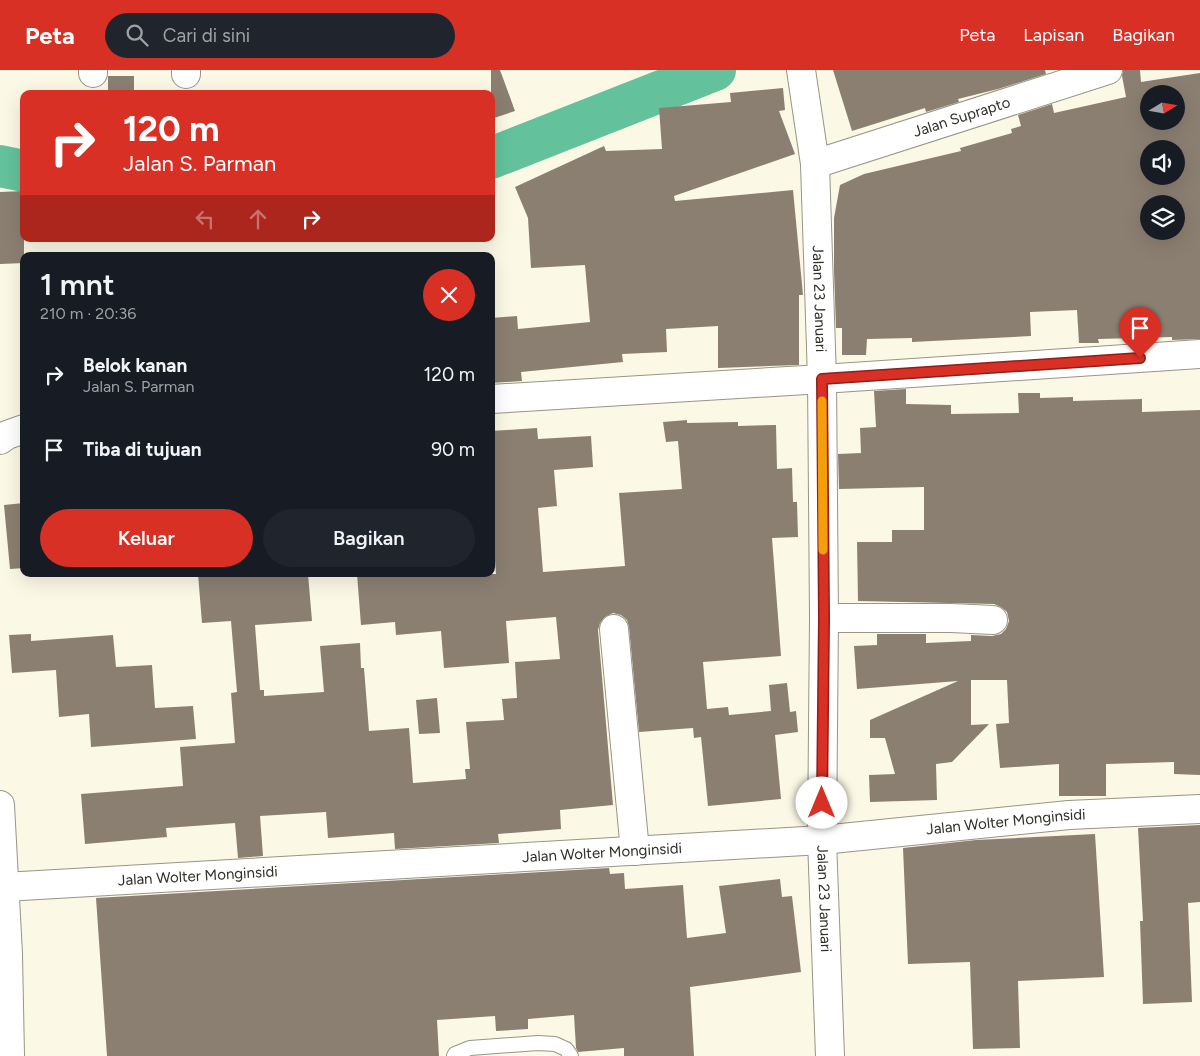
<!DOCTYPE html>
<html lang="id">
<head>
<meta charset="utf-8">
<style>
	:root { --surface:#171b24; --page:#20242c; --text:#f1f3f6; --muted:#9ea1a6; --accent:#d93025 }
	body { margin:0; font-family:Figtree,sans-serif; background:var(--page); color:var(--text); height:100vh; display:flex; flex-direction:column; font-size:19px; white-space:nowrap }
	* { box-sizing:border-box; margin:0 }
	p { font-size:16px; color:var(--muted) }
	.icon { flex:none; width:28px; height:28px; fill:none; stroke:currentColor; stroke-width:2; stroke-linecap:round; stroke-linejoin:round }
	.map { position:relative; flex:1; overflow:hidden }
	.details { position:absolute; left:20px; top:182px; width:475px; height:325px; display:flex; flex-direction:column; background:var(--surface); border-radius:10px; box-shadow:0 5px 20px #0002 }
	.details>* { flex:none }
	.banner { position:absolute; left:20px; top:20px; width:475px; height:152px; border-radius:10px; box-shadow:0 5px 20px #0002; background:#d93025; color:#fff; overflow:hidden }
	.needle { width:32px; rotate:79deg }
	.tools { position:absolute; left:1140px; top:15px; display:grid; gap:10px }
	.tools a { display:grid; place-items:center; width:45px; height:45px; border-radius:50%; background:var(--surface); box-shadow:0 5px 20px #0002; font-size:25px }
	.pin { position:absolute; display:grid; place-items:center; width:42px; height:42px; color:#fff; margin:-51px -21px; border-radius:50% 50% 50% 0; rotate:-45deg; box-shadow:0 0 5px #0007 }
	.pin .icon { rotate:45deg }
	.me { position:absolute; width:55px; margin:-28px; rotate:0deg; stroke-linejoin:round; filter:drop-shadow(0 0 4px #0008) }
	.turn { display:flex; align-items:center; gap:18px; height:105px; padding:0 20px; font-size:22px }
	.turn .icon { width:65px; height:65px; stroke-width:2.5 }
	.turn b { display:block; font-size:35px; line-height:42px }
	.lanes { display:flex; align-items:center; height:48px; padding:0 20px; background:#0003; justify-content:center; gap:25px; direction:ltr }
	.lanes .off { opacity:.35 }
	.round { display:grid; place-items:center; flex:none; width:52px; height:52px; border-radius:26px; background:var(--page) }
	.head { display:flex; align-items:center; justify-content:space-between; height:85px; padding:0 20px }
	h1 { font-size:30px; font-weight:600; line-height:38px }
	.primary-button { display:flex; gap:10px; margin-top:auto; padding:10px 20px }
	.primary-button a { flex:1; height:58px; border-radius:30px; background:var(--accent); color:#fff; font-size:20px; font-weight:600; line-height:58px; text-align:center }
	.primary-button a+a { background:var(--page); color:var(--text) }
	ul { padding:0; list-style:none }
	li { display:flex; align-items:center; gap:15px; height:75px; padding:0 20px }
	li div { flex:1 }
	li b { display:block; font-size:19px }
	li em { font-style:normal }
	header { display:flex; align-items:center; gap:30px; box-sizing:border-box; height:70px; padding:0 25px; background:var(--accent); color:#fff }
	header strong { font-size:24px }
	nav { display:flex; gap:28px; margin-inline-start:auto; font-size:18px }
	.search { width:350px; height:45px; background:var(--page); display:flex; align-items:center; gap:12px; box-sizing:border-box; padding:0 18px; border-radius:28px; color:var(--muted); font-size:19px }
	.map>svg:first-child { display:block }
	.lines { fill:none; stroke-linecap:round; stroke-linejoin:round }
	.river { stroke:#63c29c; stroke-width:42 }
	.building { fill:#8b7f72; fill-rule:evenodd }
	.lane-casing { stroke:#979584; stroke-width:16 }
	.street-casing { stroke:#979584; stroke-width:30 }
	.secondary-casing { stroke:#979584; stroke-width:30 }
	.lane { stroke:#fff; stroke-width:14 }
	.street { stroke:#fff; stroke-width:28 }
	.secondary { stroke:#fff; stroke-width:28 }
	.route-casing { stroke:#8d1f18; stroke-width:12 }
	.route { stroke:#d93025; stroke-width:9 }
	.slow { stroke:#f59e0b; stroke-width:9 }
	.labels { text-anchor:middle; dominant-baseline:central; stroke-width:4; stroke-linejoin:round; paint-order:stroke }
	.street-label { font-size:15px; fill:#2f2e27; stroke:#fbf8e6 }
</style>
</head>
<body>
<header>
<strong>Peta</strong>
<div class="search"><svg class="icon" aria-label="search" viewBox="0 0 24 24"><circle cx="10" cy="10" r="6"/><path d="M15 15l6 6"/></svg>Cari di sini</div>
<nav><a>Peta</a><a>Lapisan</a><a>Bagikan</a></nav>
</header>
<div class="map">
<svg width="1200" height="986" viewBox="0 0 1200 986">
	<rect width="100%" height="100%" fill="#fbf8e6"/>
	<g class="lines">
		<path class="river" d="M491,88L715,0
			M0,96L24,101"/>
	</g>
	<path class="building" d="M491,0H500L515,41L491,49Z
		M833,0H1045L1046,4L998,19L958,29L959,32L926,42L925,38L852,61Z
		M1123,0H1140L1141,12L1200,3V269L1172,270V267L1098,269L1099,273H1079L1077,240L1030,242L1031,266L912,272V268L867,269L866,285H842V258H836L834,201V148L840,115L864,104L961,81L960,78L1012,63L1011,59L1021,56L1018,45L1052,34L1054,43L1126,27L1122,6ZM1149,24H1176V51H1149ZM1149,79H1176V106H1149ZM1149,134H1176V161H1149Z
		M108,6H134V24H108Z
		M783,18L785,40L779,41L795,84L674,126L675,131L793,120L803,225H799V295L718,298V256L666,259L667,282L622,284L623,292L521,302L522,311L491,313V248L517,246L518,259L590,252L585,195L531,198L528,148L515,117L604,76L606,81L662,79L659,38L731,32L730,23Z
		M24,121V193L0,194V122Z
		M906,319V334L951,335V344L1019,343L1018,323H1040V328L1073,327V331L1142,329V342L1200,340V705L1174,704V692L1106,694V726H1059V694L1000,698L996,654L1009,653L1007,610H971V655L989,654L952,692L936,694L937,730L870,732L869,705L895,704L885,668H870V650L958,611L857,619L854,576L877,575V564H926V573L971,571V565L992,566L1001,564L1006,559L1009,551L1007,542L1001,537L994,534L858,531L857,472H892V460H924V417L839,419L838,384L861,383L860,358L876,357L874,321Z
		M687,350V353L738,352V356L776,355L777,399L792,398L793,432H797L798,467L772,468L781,586L703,592L707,639L728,637L729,645L771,641L769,615L787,613L790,642L796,641L798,662L775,665L781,729L708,736L701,667L694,668L693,658L639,662L629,557L627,550L621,545L613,543L605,547L600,553L598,560L613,735L560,740L561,759L498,764L499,773L395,779L394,763L328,768L326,742L260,746L263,786L238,788L235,753L166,758L167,767L85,774L81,724L183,716L180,677L235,673L231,623L237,622L231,551L202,553L198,504H308L312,551L255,555L260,620H264V626L324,622L320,576L360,573L361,598H364L369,661L409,658L413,713L466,709L465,699H470L466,652L504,650L502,629L517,628L515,592L560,589L556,547L506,551L509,593L444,598L441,561L396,565L395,552L361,555L357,504H496L491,441V361L537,358L538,369L591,366L593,397L554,400L557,436L538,438L543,502L625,496L619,423L682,419L678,371L666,372L663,352Z
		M24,433V498L10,499L4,435Z
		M31,564V571L113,565L116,597L152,595L155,638L193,636L196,669L91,677L89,644L59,647L56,600L12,603L9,565Z
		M437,628L440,663L419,664L416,630Z
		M1200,755V832L1188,833L1192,932L1143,934L1140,851H1143L1138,758Z
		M1095,764L1104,907L1018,911L1020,978L973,979L970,892L908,894L903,778L976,770Z
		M609,798L610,804L624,803L625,819L683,815L687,868L726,863L719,816L780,809L782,827L792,826L801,902L690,917L694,986H624V978L578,982L576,978L574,945L528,949V959L496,961L495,946L437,950L439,986H107L96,828Z"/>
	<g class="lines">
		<defs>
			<path id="lane" d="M454,986L455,984L470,978L538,973L555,974L566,979L571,986"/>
			<g id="street">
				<path d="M93,0V3"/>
				<path d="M186,0V4"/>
				<path id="s1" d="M815,94L1108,0"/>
				<path d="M822,309L1200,284"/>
				<path d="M824,548H951L993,550"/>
				<path d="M614,559L635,781"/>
				<path id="s2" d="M4,817L822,770L1069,745L1200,739"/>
			</g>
			<g id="secondary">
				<path id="s3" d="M801,0L815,94L822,309L824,548L822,770L830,986"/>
				<path d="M491,329L822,309"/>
				<path d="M0,370L7,365L24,359"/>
				<path d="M0,735L8,884L10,986"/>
			</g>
		</defs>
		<use href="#lane" class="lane-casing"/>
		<use href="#street" class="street-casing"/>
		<use href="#secondary" class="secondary-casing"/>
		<use href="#lane" class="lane"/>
		<use href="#street" class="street"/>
		<use href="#secondary" class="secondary"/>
	</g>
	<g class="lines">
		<defs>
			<path id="route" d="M822,733L824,548L822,309L1140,288"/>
		</defs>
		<use href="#route" class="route-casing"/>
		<use href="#route" class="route"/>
		<path class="slow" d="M822,331L823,480"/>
	</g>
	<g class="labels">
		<g class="street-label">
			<text stroke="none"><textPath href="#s1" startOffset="154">Jalan Suprapto</textPath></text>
			<text stroke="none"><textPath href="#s3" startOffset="230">Jalan 23 Januari</textPath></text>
			<text stroke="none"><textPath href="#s2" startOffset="1004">Jalan Wolter Monginsidi</textPath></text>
			<text stroke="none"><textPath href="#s2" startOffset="599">Jalan Wolter Monginsidi</textPath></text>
			<text stroke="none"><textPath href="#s2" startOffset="194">Jalan Wolter Monginsidi</textPath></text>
			<text stroke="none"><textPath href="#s3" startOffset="830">Jalan 23 Januari</textPath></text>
		</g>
	</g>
</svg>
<div class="tools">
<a><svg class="needle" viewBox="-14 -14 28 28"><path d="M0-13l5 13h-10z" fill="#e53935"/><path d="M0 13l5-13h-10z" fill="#9ea1a6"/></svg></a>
<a><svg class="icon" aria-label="sound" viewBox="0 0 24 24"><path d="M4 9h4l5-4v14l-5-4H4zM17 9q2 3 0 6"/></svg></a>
<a><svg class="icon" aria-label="layers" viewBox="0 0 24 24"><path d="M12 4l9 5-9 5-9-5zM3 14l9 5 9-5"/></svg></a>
</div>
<div class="pin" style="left:1140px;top:288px;background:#d93025"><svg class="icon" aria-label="arrive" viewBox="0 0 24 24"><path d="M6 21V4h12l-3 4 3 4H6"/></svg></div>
<svg class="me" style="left:822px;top:733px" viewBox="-20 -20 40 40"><circle r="19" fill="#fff"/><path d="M0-13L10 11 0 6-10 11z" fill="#d93025"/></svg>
<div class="banner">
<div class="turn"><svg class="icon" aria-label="right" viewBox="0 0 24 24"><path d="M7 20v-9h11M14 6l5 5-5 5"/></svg><div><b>120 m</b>Jalan S. Parman</div></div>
<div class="lanes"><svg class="icon off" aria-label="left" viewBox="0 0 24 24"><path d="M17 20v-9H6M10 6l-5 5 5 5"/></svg><svg class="icon off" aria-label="ahead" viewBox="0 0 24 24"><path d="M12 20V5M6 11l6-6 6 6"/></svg><svg class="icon" aria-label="right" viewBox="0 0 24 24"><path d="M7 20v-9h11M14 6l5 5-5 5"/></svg></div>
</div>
<section class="details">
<div class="head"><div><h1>1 mnt</h1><p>210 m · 20:36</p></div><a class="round" style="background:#d93025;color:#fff"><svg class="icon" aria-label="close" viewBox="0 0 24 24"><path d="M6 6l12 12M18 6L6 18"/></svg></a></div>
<ul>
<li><svg class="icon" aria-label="right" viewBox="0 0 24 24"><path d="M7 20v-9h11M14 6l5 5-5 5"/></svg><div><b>Belok kanan</b><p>Jalan S. Parman</p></div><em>120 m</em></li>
<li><svg class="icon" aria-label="arrive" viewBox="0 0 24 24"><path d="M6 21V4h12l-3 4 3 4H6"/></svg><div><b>Tiba di tujuan</b></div><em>90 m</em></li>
</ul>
<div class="primary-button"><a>Keluar</a><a>Bagikan</a></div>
</section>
</div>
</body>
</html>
